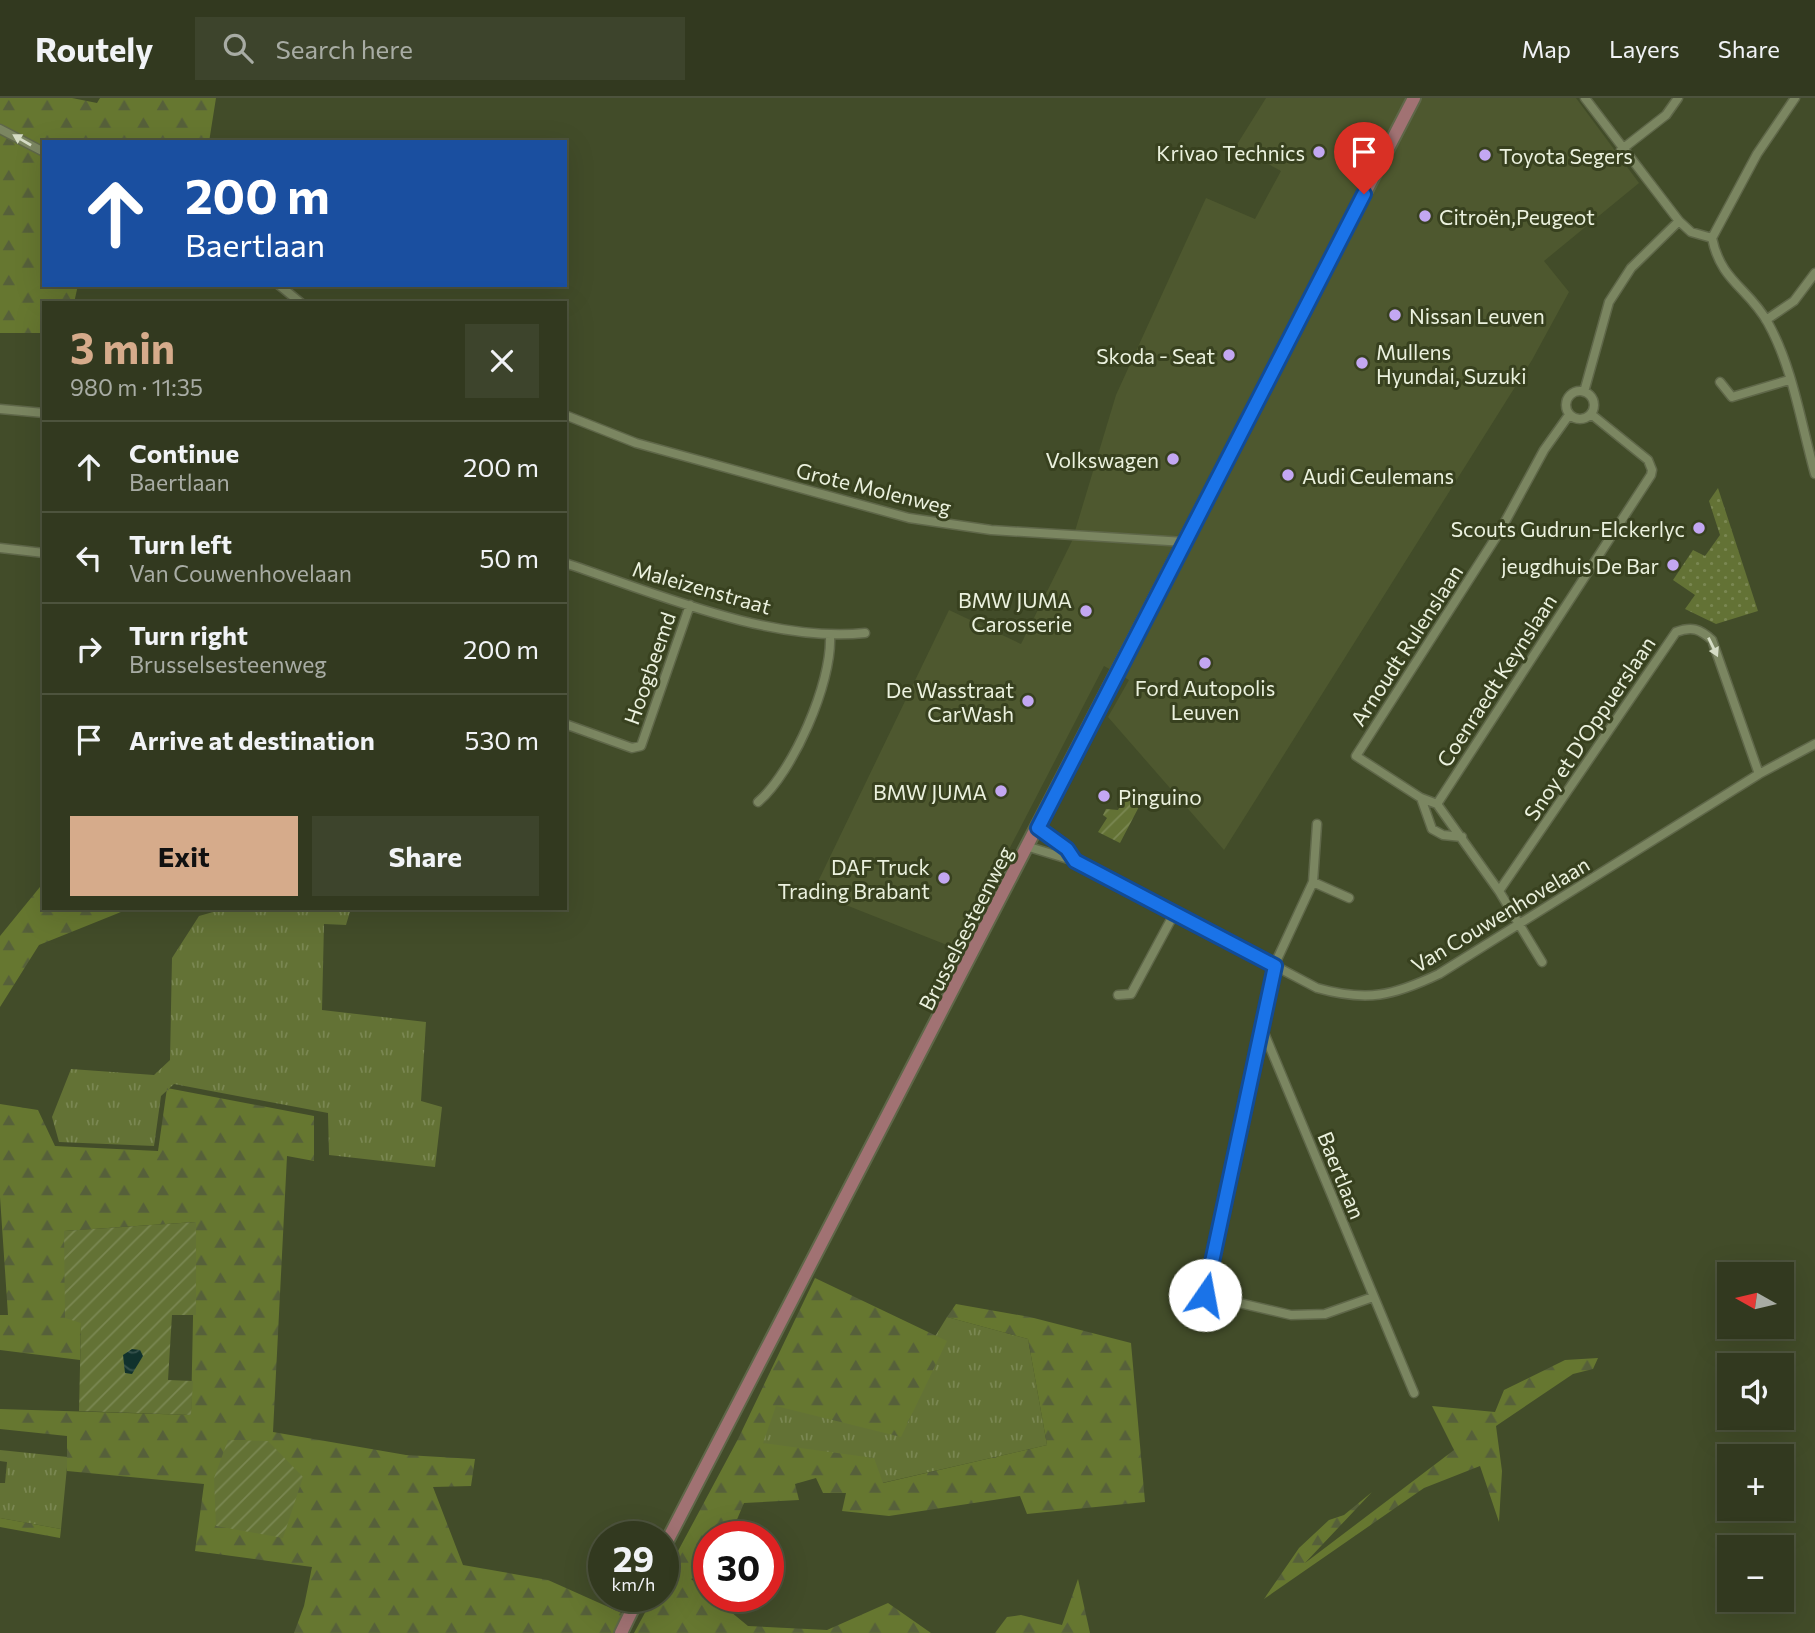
<!DOCTYPE html>
<html lang="en">
<head>
<meta charset="utf-8">
<style>
	:root { --surface:#32391f; --page:#3d442c; --text:#f1f3f6; --muted:#a8aca4; --line:#4d533d; --accent:#d6ab8b }
	body { margin:0; font-family:Commissioner,sans-serif; background:var(--page); color:var(--text); height:100vh; display:flex; flex-direction:column; font-size:26px; white-space:nowrap }
	* { box-sizing:border-box; margin:0 }
	p { font-size:23px; color:var(--muted) }
	.icon { flex:none; width:38px; height:38px; fill:none; stroke:currentColor; stroke-width:2; stroke-linecap:round; stroke-linejoin:round }
	.map { position:relative; flex:1; overflow:hidden }
	.sheet { position:absolute; left:42px; top:203px; width:525px; height:609px; display:flex; flex-direction:column; background:var(--surface); border-radius:0px; box-shadow:0 7px 28px #0002,0 0 0 2px var(--line) }
	.sheet>* { flex:none }
	.guide { position:absolute; left:42px; top:42px; width:525px; height:147px; border-radius:0px; box-shadow:0 7px 28px #0002,0 0 0 2px var(--line); background:#1a4fa0; color:#fff; overflow:hidden }
	.needle { width:46px; rotate:278deg }
	.tools { position:absolute; left:1717px; top:1164px; display:grid; gap:14px }
	.tools a { display:grid; place-items:center; width:77px; height:77px; border-radius:0px; background:var(--surface); box-shadow:0 7px 28px #0002,0 0 0 2px var(--line); font-size:35px }
	.speed { position:absolute; left:588px; top:1423px; display:flex; gap:14px; font-size:35px; font-weight:700; text-align:center }
	.speed>* { display:grid; place-content:center; width:91px; height:91px; border-radius:50%; background:var(--surface); box-shadow:0 7px 28px #0002,0 0 0 2px var(--line); line-height:1 }
	.speed small { font-size:18px; font-weight:400 }
	.speed .limit { border:10px solid #d22; background:#fff; color:#111 }
	.pin { position:absolute; display:grid; place-items:center; width:60px; height:60px; color:#fff; margin:-72px -30px; border-radius:50% 50% 50% 0; rotate:-45deg; box-shadow:0 0 7px #0007 }
	.pin .icon { rotate:45deg }
	.me { position:absolute; width:77px; margin:-38px; rotate:12deg; stroke-linejoin:round; filter:drop-shadow(0 0 5px #0008) }
	.turn { display:flex; align-items:center; gap:24px; height:147px; padding:0 28px; font-size:32px }
	.turn .icon { width:91px; height:91px; stroke-width:2.5 }
	.turn b { display:block; font-size:49px; line-height:60px }
	.round { display:grid; place-items:center; flex:none; width:74px; height:74px; border-radius:0px; background:var(--page) }
	.overview { display:flex; align-items:center; justify-content:space-between; height:119px; padding:0 28px }
	h1 { font-size:42px; font-weight:700; line-height:52px; color:var(--accent) }
	.action { display:flex; gap:14px; margin-top:auto; padding:14px 28px }
	.action a { flex:1; height:80px; border-radius:0px; background:var(--accent); color:#111; font-size:28px; font-weight:700; line-height:80px; text-align:center }
	.action a+a { background:var(--page); color:var(--text) }
	ul { padding:0; list-style:none }
	li { display:flex; align-items:center; gap:21px; height:91px; padding:0 28px; border-top:2px solid var(--line) }
	li div { flex:1 }
	li b { display:block; font-size:26px }
	li em { font-style:normal }
	header { display:flex; align-items:center; gap:42px; box-sizing:border-box; height:98px; padding:0 35px; background:var(--surface); border-bottom:2px solid var(--line) }
	header strong { font-size:33px }
	nav { display:flex; gap:38px; margin-inline-start:auto; font-size:24px }
	.search { width:490px; height:63px; background:var(--page); display:flex; align-items:center; gap:18px; box-sizing:border-box; padding:0 24px; border-radius:0px; color:var(--muted); font-size:26px }
	.map>svg:first-child { display:block }
	.built { fill:#4e582f }
	.grass { fill:url(#grass-tufts) }
	.forest { fill:url(#forest-firs) }
	.park { fill:url(#park-dots) }
	.garden { fill:url(#garden-furrows) }
	.water { fill:url(#water-waves) }
	.lines { fill:none; stroke-linecap:round; stroke-linejoin:round }
	.minor-casing { stroke:#5f6749; stroke-width:11 }
	.primary-casing { stroke:#5f6749; stroke-width:16 }
	.minor { stroke:#7b8661; stroke-width:8 }
	.primary { stroke:#a17273; stroke-width:12 }
	.oneway { fill:#d5dcc5 }
	.route-casing { stroke:#114b97; stroke-width:18 }
	.route { stroke:#1a73e8; stroke-width:12 }
	.poi-dot { fill:#c3a7f2; stroke:#38411f; stroke-width:2.5 }
	.labels { text-anchor:middle; dominant-baseline:central; stroke-width:6; stroke-linejoin:round; paint-order:stroke }
	.poi-label { font-size:21px; fill:#ebf1de; stroke:#38411f; text-anchor:end }
	.street-label { font-size:21px; fill:#ebf1de; stroke:#38411f }
</style>
</head>
<body>
<header>
<strong>Routely</strong>
<div class="search"><svg class="icon" aria-label="search" viewBox="0 0 24 24"><circle cx="10" cy="10" r="6"/><path d="M15 15l6 6"/></svg>Search here</div>
<nav><a>Map</a><a>Layers</a><a>Share</a></nav>
</header>
<div class="map">
<svg width="1815" height="1535" viewBox="0 0 1815 1535">
	<defs>
		<pattern id="grass-tufts" width="24" height="20" patternUnits="userSpaceOnUse" patternTransform="scale(1.75)"><rect width="24" height="20" fill="#637235"/><path d="M3 7l-1-3M5 7V3M7 7l1-3M15 17l-1-3M17 17v-4M19 17l1-3" fill="none" stroke="#7a8752"/></pattern>
		<pattern id="forest-firs" width="22" height="20" patternUnits="userSpaceOnUse" patternTransform="scale(1.75)"><rect width="22" height="20" fill="#667730"/><path d="M5 1l3.5 6h-7zM16 11l3.5 6h-7z" fill="#56603a"/></pattern>
		<pattern id="park-dots" width="8" height="8" patternUnits="userSpaceOnUse" patternTransform="scale(1.75)"><rect width="8" height="8" fill="#637235"/><path d="M2 2h.1M6 6h.1" fill="none" stroke="#7a8752" stroke-width="1.8" stroke-linecap="round"/></pattern>
		<pattern id="garden-furrows" width="10" height="10" patternUnits="userSpaceOnUse" patternTransform="scale(1.75)"><rect width="10" height="10" fill="#637235"/><path d="M-1 1l2-2M0 10L10 0M9 11l2-2" fill="none" stroke="#7a8752"/></pattern>
		<pattern id="water-waves" width="16" height="10" patternUnits="userSpaceOnUse" patternTransform="scale(1.75)"><rect width="16" height="10" fill="#11322d"/><path d="M0 5q4-4 8 0t8 0" fill="none" stroke="#34504b"/></pattern>
	</defs>
	<rect width="100%" height="100%" fill="#424c29"/>
	<path class="built" d="M1266,0H1576L1639,85L1544,163L1569,194L1532,262L1224,752L1108,619L1129,582L1104,568L958,850L971,862L957,851L813,794L949,512L1021,546L1072,443L1116,297L1206,100L1255,121L1281,73L1236,48Z"/>
	<path class="grass" d="M227,810H351L346,827L324,826L322,912L426,924L421,1003L442,1009L435,1069L329,1057L328,1015L174,986L161,998L154,1048L59,1044L52,1019L71,971L154,977L170,962L172,860L199,818Z
		M947,1219L1028,1241L1047,1347L882,1385L762,1345L775,1308L936,1237Z
		M0,1352L68,1359L61,1431L0,1420V1385H5L7,1364L0,1363Z"/>
	<path class="forest" d="M0,0H72L97,5L100,0H216L209,44H44V187H78L74,205H44V235H0Z
		M44,784V810H131L39,847L0,909V838Z
		M167,990L314,1018V1063L287,1058L273,1334L406,1357L475,1361L471,1388L433,1389L463,1467L548,1482L624,1516L615,1535H294L304,1508L312,1469L195,1453L204,1386L67,1373V1338L0,1331V1311L191,1317L195,1124L64,1133L81,1225L80,1262L0,1252V1217H8L0,1099V1006L38,1012L55,1048L158,1053Z
		M815,1180L947,1243L901,1339L776,1308L763,1345L874,1360L883,1385L1047,1347L1028,1241L947,1219L956,1206L1030,1219L1131,1245L1145,1404L1027,1416L1020,1398L889,1418L842,1413L846,1395H823L816,1380L795,1386L799,1402L744,1405L730,1438H709V1474L691,1481L748,1528L827,1532L888,1505L931,1535H634L654,1498H663V1481L738,1341Z
		M1598,1260L1593,1271L1573,1276L1496,1328L1502,1373L1499,1424L1480,1368L1424,1390L1264,1501L1299,1450L1329,1422L1344,1417L1372,1394L1305,1465L1454,1352L1432,1308L1495,1314L1504,1292L1565,1262Z
		M0,1420L61,1431L60,1440L0,1429Z
		M1078,1481L1090,1535H995L1007,1519L1021,1517L1062,1527Z"/>
	<path class="park" d="M1718,390L1758,513L1716,526L1685,511L1695,497L1673,482L1693,452L1705,458L1720,437L1709,403Z"/>
	<path class="garden" d="M1127,695L1142,703L1120,745L1098,734L1107,720L1103,717L1106,711L1118,712Z
		M196,1124V1217H172L168,1282L193,1283L191,1317L79,1313L81,1225L65,1220L64,1133Z
		M228,1342L268,1343L303,1379L283,1440L216,1428L214,1380Z"/>
	<path class="water" d="M132,1251L140,1252L143,1258L132,1276L125,1275L123,1257Z"/>
	<g class="lines">
		<defs>
			<path id="minor" d="M1585,0L1679,123L1691,134L1712,140
				M0,31L44,54
				M1621,52L1666,17L1678,0
				M1712,140C1721,184 1749,190 1768,225C1793,270 1801,326 1815,376
				M1712,140L1757,56L1795,0
				M279,187L301,205
				M1766,222L1794,203L1815,175
				M1720,284L1732,299L1789,282
				M1566 307a14 14 0 1 1 28 0a14 14 0 1 1-28 0Z
				M1584,294L1609,204L1631,170L1679,123
				M0,311L44,315
				M565,317L636,345L909,420L991,432L1185,444
				M0,450L44,455
				M565,465C655,495 770,545 865,535
				M565,626L632,650L641,648L690,507
				M1421,700L1432,731L1443,737L1462,739
				M758,704C793,674 832,585 830,539
				M1437,706L1421,700L1356,658L1500,433L1544,352L1569,317
				M1038,730L1067,751L1075,763
				M1029,749L1075,763L1317,890C1367,904 1393,898 1439,876L1759,676L1815,646
				M1313,784L1317,726
				M1499,793L1676,534C1692,528 1700,531 1712,542L1759,676
				M1349,800L1313,784L1274,868L1262,930L1414,1295
				M1542,864L1499,793L1437,706L1651,377L1652,372L1648,362L1591,316
				M1118,897L1131,896L1174,816
				M1262,930L1205,1197L1291,1217L1325,1216L1373,1199"/>
			<path id="primary" d="M663,1451L1414,0
				M621,1535L639,1498"/>
		</defs>
		<use href="#minor" class="minor-casing"/>
		<use href="#primary" class="primary-casing"/>
		<use href="#minor" class="minor"/>
		<use href="#primary" class="primary"/>
	</g>
	<defs><path id="oneway-solid" d="M-6-.8H1V-3.2L6.5 0L1 3.2V.8H-6Z" transform="scale(1.75)"/></defs>
	<g class="oneway">
		<use href="#oneway-solid" transform="translate(22 42) rotate(-150)"/>
		<use href="#oneway-solid" transform="translate(1713 549) rotate(64)"/>
	</g>
	<g class="lines">
		<defs>
			<path id="route" d="M1205,1197L1275,868L1075,763L1067,751L1038,730L1364,96"/>
		</defs>
		<use href="#route" class="route-casing"/>
		<use href="#route" class="route"/>
	</g>
	<g class="poi-dot">
		<circle cx="1319" cy="54" r="7"/>
		<circle cx="1485" cy="57" r="7"/>
		<circle cx="1425" cy="118" r="7"/>
		<circle cx="1395" cy="217" r="7"/>
		<circle cx="1229" cy="257" r="7"/>
		<circle cx="1362" cy="265" r="7"/>
		<circle cx="1173" cy="361" r="7"/>
		<circle cx="1288" cy="377" r="7"/>
		<circle cx="1699" cy="430" r="7"/>
		<circle cx="1673" cy="467" r="7"/>
		<circle cx="1086" cy="513" r="7"/>
		<circle cx="1205" cy="565" r="7"/>
		<circle cx="1028" cy="603" r="7"/>
		<circle cx="1001" cy="693" r="7"/>
		<circle cx="1104" cy="698" r="7"/>
		<circle cx="944" cy="780" r="7"/>
	</g>
	<g class="labels">
		<g class="poi-label">
			<text x="1305" y="54">Krivao Technics</text>
			<text x="1499" y="57" text-anchor="start">Toyota Segers</text>
			<text x="1439" y="118" text-anchor="start">Citroën,Peugeot</text>
			<text x="1409" y="217" text-anchor="start">Nissan Leuven</text>
			<text x="1376" y="253" text-anchor="start">Mullens<tspan x="1376" dy="24">Hyundai, Suzuki</tspan></text>
			<text x="1215" y="257">Skoda - Seat</text>
			<text x="1159" y="361">Volkswagen</text>
			<text x="1302" y="377" text-anchor="start">Audi Ceulemans</text>
			<text x="1685" y="430">Scouts Gudrun-Elckerlyc</text>
			<text x="1659" y="467">jeugdhuis De Bar</text>
			<text x="1072" y="501">BMW JUMA<tspan x="1072" dy="24">Carosserie</tspan></text>
			<text x="1205" y="589" text-anchor="middle">Ford Autopolis<tspan x="1205" dy="24">Leuven</tspan></text>
			<text x="1014" y="591">De Wasstraat<tspan x="1014" dy="24">CarWash</tspan></text>
			<text x="987" y="693">BMW JUMA</text>
			<text x="1118" y="698" text-anchor="start">Pinguino</text>
			<text x="930" y="768">DAF Truck<tspan x="930" dy="24">Trading Brabant</tspan></text>
		</g>
		<g class="street-label">
			<text transform="translate(874 390) rotate(14)">Grote Molenweg</text>
			<text transform="translate(702 489) rotate(16)">Maleizenstraat</text>
			<text transform="translate(1406 547) rotate(-57)">Arnoudt Rulenslaan</text>
			<text transform="translate(649 570) rotate(-71)">Hoogbeemd</text>
			<text transform="translate(1496 582) rotate(-57)">Coenraedt Keynslaan</text>
			<text transform="translate(1589 630) rotate(-56)">Snoy et D'Oppuerslaan</text>
			<text transform="translate(1500 816) rotate(-31)">Van Couwenhovelaan</text>
			<text transform="translate(965 830) rotate(-63)">Brusselsesteenweg</text>
			<text transform="translate(1342 1077) rotate(68)">Baertlaan</text>
		</g>
	</g>
</svg>
<div class="tools">
<a><svg class="needle" viewBox="-14 -14 28 28"><path d="M0-13l5 13h-10z" fill="#e53935"/><path d="M0 13l5-13h-10z" fill="#a8aca4"/></svg></a>
<a><svg class="icon" aria-label="sound" viewBox="0 0 24 24"><path d="M4 9h4l5-4v14l-5-4H4zM17 9q2 3 0 6"/></svg></a>
<a>+</a>
<a>−</a>
</div>
<div class="speed"><div>29<small>km/h</small></div><div class="limit">30</div></div>
<div class="pin" style="left:1364px;top:96px;background:#d93025"><svg class="icon" aria-label="arrive" viewBox="0 0 24 24"><path d="M6 21V4h12l-3 4 3 4H6"/></svg></div>
<svg class="me" style="left:1205px;top:1197px" viewBox="-20 -20 40 40"><circle r="19" fill="#fff"/><path d="M0-13L10 11 0 6-10 11z" fill="#1a73e8"/></svg>
<div class="guide">
<div class="turn"><svg class="icon" aria-label="ahead" viewBox="0 0 24 24"><path d="M12 20V5M6 11l6-6 6 6"/></svg><div><b>200 m</b>Baertlaan</div></div>
</div>
<section class="sheet">
<div class="overview"><div><h1>3 min</h1><p>980 m · 11:35</p></div><a class="round"><svg class="icon" aria-label="close" viewBox="0 0 24 24"><path d="M6 6l12 12M18 6L6 18"/></svg></a></div>
<ul>
<li><svg class="icon" aria-label="ahead" viewBox="0 0 24 24"><path d="M12 20V5M6 11l6-6 6 6"/></svg><div><b>Continue</b><p>Baertlaan</p></div><em>200 m</em></li>
<li><svg class="icon" aria-label="left" viewBox="0 0 24 24"><path d="M17 20v-9H6M10 6l-5 5 5 5"/></svg><div><b>Turn left</b><p>Van Couwenhovelaan</p></div><em>50 m</em></li>
<li><svg class="icon" aria-label="right" viewBox="0 0 24 24"><path d="M7 20v-9h11M14 6l5 5-5 5"/></svg><div><b>Turn right</b><p>Brusselsesteenweg</p></div><em>200 m</em></li>
<li><svg class="icon" aria-label="arrive" viewBox="0 0 24 24"><path d="M6 21V4h12l-3 4 3 4H6"/></svg><div><b>Arrive at destination</b></div><em>530 m</em></li>
</ul>
<div class="action"><a>Exit</a><a>Share</a></div>
</section>
</div>
</body>
</html>
